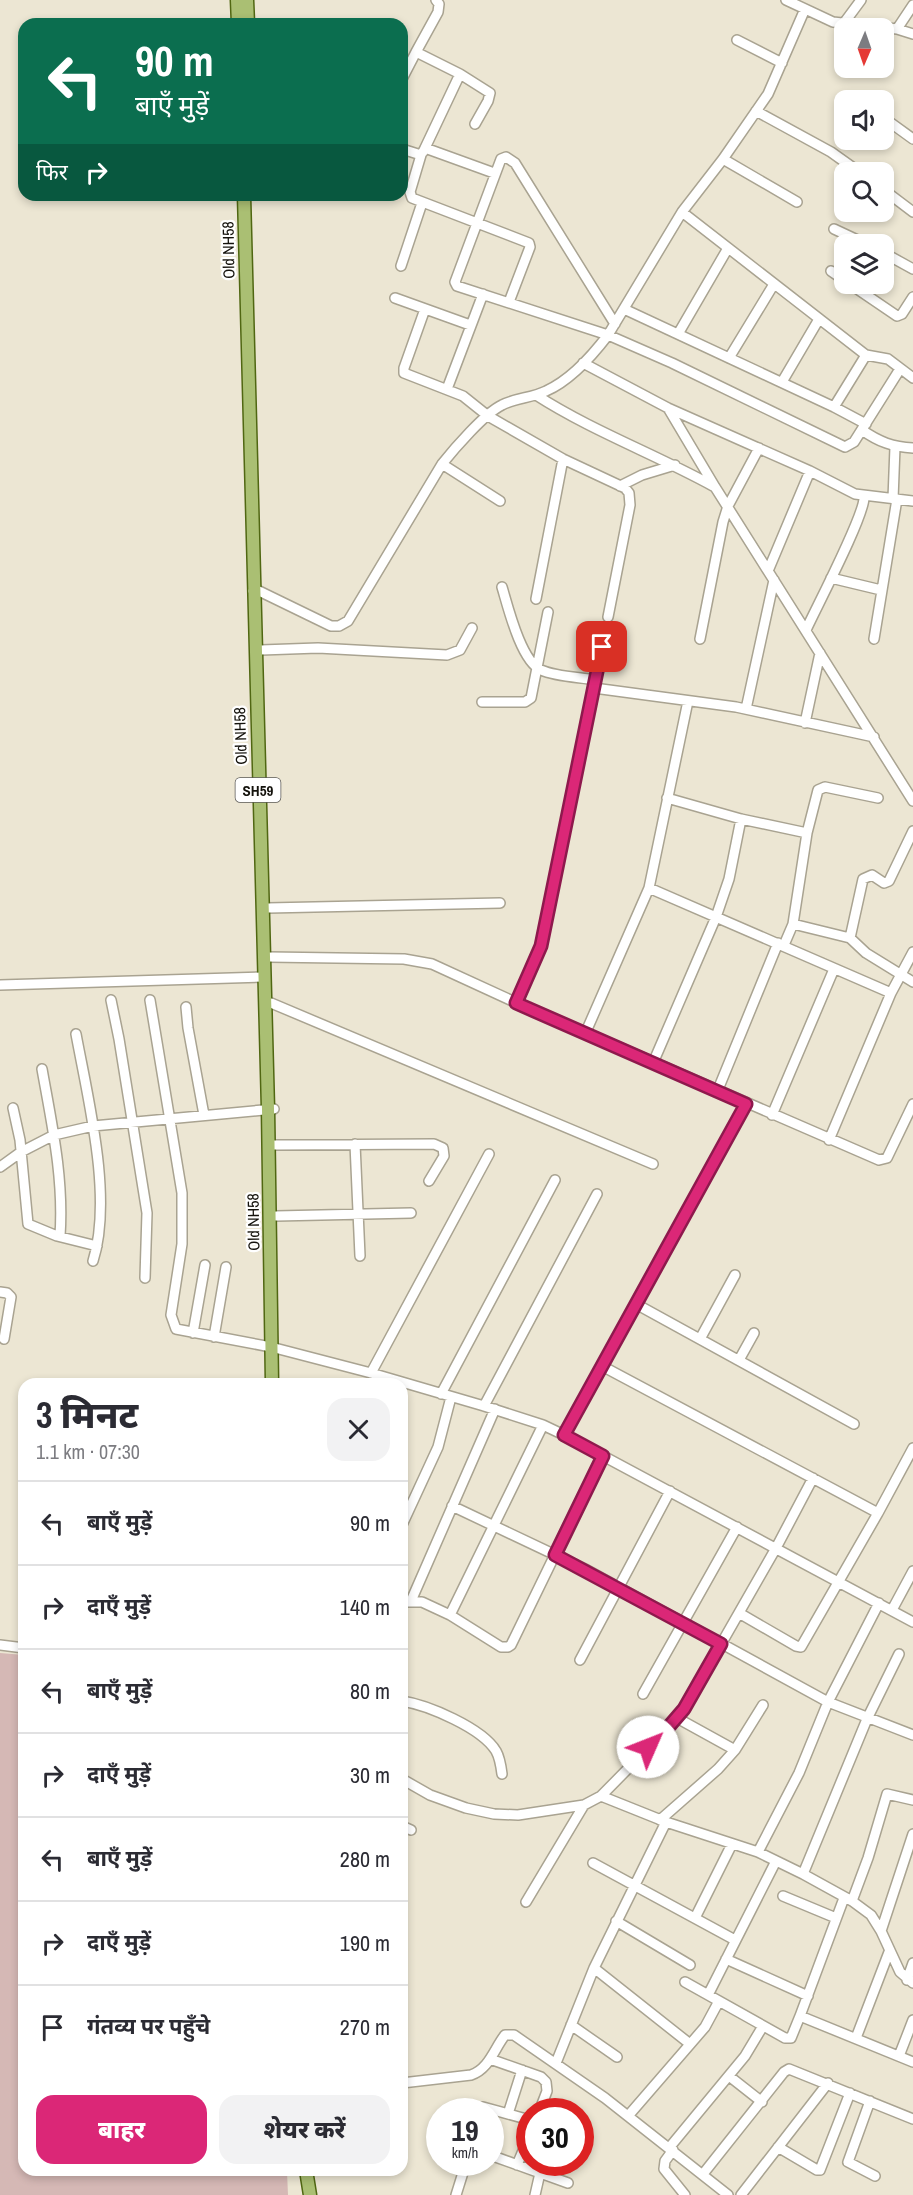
<!DOCTYPE html>
<html lang="hi">
<head>
<meta charset="utf-8">
<style>
	:root { --surface:#fff; --page:#f2f2f3; --text:#2b2b33; --muted:#7c7c81; --line:#e1e1e2; --accent:#db2777 }
	body { margin:0; font-family:"Archivo Narrow","Noto Sans Devanagari",sans-serif; background:var(--page); color:var(--text); height:100vh; display:flex; flex-direction:column; font-size:22px; white-space:nowrap }
	* { box-sizing:border-box; margin:0 }
	p { font-size:20px; color:var(--muted) }
	.icon { flex:none; width:33px; height:33px; fill:none; stroke:currentColor; stroke-width:2; stroke-linecap:round; stroke-linejoin:round }
	.map { position:relative; flex:1; overflow:hidden }
	.details { position:absolute; left:18px; top:1378px; width:390px; height:798px; display:flex; flex-direction:column; background:var(--surface); border-radius:18px; box-shadow:0 3px 9px #0003 }
	.details>* { flex:none }
	.hud { position:absolute; left:18px; top:18px; width:390px; height:183px; border-radius:18px; box-shadow:0 3px 9px #0003; background:#0b6e4f; color:#fff; overflow:hidden }
	.needle { width:39px; rotate:182deg }
	.fabs { position:absolute; left:834px; top:18px; display:grid; gap:12px }
	.fabs a { display:grid; place-items:center; width:60px; height:60px; border-radius:12px; background:var(--surface); box-shadow:0 3px 9px #0003; font-size:30px }
	.speed { position:absolute; left:426px; top:2098px; display:flex; gap:12px; font-size:30px; font-weight:700; text-align:center }
	.speed>* { display:grid; place-content:center; width:78px; height:78px; border-radius:50%; background:var(--surface); box-shadow:0 3px 9px #0003; line-height:1 }
	.speed small { font-size:15px; font-weight:400 }
	.speed .limit { border:9px solid #d22; background:#fff; color:#111 }
	.pin { position:absolute; display:grid; place-items:center; width:51px; height:51px; color:#fff; margin:-26px; border-radius:12px; box-shadow:0 3px 9px #0006 }
	.me { position:absolute; width:66px; margin:-33px; rotate:46deg; stroke-linejoin:round; filter:drop-shadow(0 0 4px #0008) }
	.turn { display:flex; align-items:center; gap:21px; height:126px; padding:0 18px; font-size:27px }
	.turn .icon { width:78px; height:78px; stroke-width:2.5 }
	.turn b { display:block; font-size:42px; line-height:51px }
	.then { display:flex; align-items:center; height:57px; padding:0 18px; background:#0003; gap:12px; font-size:22px }
	.round { display:grid; place-items:center; flex:none; width:63px; height:63px; border-radius:18px; background:var(--page) }
	.summary { display:flex; align-items:center; justify-content:space-between; height:102px; padding:0 18px }
	h1 { font-size:36px; font-weight:800; line-height:45px }
	.action { display:flex; gap:12px; margin-top:auto; padding:12px 18px }
	.action a { flex:1; height:69px; border-radius:18px; background:var(--accent); color:#fff; font-size:24px; font-weight:800; line-height:69px; text-align:center }
	.action a+a { background:var(--page); color:var(--text) }
	ul { padding:0; list-style:none }
	li { display:flex; align-items:center; gap:18px; height:84px; padding:0 18px; border-top:2px solid var(--line) }
	li div { flex:1 }
	li b { display:block; font-size:22px }
	li em { font-style:normal }
	.map>svg:first-child { display:block }
	.green { fill:#d5b8b5 }
	.lines { fill:none; stroke-linecap:round; stroke-linejoin:round }
	.minor-casing { stroke:#a9a391; stroke-width:12 }
	.major-casing { stroke:#506712; stroke-width:15 }
	.minor { stroke:#fff; stroke-width:9 }
	.major { stroke:#aabf73; stroke-width:12 }
	.route-casing { stroke:#8e194d; stroke-width:15 }
	.route { stroke:#db2777; stroke-width:10 }
	.labels { text-anchor:middle; dominant-baseline:central; stroke-width:4.5; stroke-linejoin:round; paint-order:stroke }
	.shield { fill:#fff; stroke:#5a5955; stroke-width:1.5 }
	.shield-label { font-size:15px; font-weight:bold; fill:#14120c }
	.street-label { font-size:16px; fill:#14120c; stroke:#fff }
</style>
</head>
<body>
<div class="map">
<svg width="913" height="2195" viewBox="0 0 913 2195">
	<rect width="100%" height="100%" fill="#ece6d3"/>
	<path class="green" d="M0,1653L24,1655V2170L287,2171L288,2195H0Z"/>
	<g class="lines">
		<defs>
			<path id="minor" d="M786,0L833,22L897,29L913,34
				M844,23L861,0
				M897,29L913,5
				M737,40L782,63
				M416,52L438,12L439,4L436,0
				M460,74L490,93L488,101L475,124
				M402,79L416,52L460,74L425,148
				M756,111L831,152L859,172
				M884,118L913,139
				M402,149L421,155L410,192L412,198L529,243L530,247L509,302
				M423,152L425,148L494,173
				M723,159L797,202
				M884,190L913,212
				M682,212L862,352L866,355L888,359L913,378
				M834,229L866,244
				M884,253L913,269
				M401,266L422,203
				M831,271L844,280
				M850,284L897,316L902,314L913,297
				M395,298L470,325
				M425,309L404,368V373L463,396L488,416L563,459L625,488L629,493L630,505L608,617
				M624,309L834,407L866,424
				M615,324L515,163L506,157L501,159L455,282L457,286L608,335L672,363L845,447L854,442L900,369
				M678,334L728,248
				M729,358L774,284
				M583,363L668,408L810,471L855,494L913,501
				M782,382L819,319
				M447,389L483,294
				M536,395C592,431 655,454 713,486
				M834,407L866,355
				M668,408L715,487L913,801
				M862,430C879,442 893,447 913,448
				M442,464L500,501
				M620,486L642,475L675,465
				M893,499L895,447
				M768,571L810,471
				M831,578L881,590
				M502,587C508,607 521,661 541,670C557,677 579,677 596,680
				M253,591H259L331,626H339L348,621L442,464C454,449 485,413 502,405C515,398 532,398 546,391C571,380 592,356 608,335L682,212L723,159L768,94L805,9
				M536,599L563,459
				M806,630C816,608 865,515 864,497
				M700,639L723,522L728,506L759,448
				M874,639L897,499
				M261,650L318,648L447,655L460,650L472,628
				M594,688L736,707L874,737
				M482,702H525L531,698L548,612
				M746,709L774,580
				M805,723L820,653
				M667,798L741,819L807,833
				M649,888L891,993
				M268,908L500,903
				M793,924L850,938L866,953L913,982
				M850,938L863,879L872,875L884,883L889,881L913,831
				M784,945L793,924L807,833L818,790L825,787L878,798
				M269,957L404,959L432,964L517,1003L879,1160L887,1158L913,1104
				M0,985L263,977
				M111,1000L119,1039L147,1213L145,1278
				M150,1000L182,1193V1244L171,1315L176,1329L271,1347L371,1373L484,1406L543,1425L564,1435L913,1622
				M271,1003L653,1164
				M517,1003L541,946L605,630
				M186,1007L188,1028L204,1115
				M76,1034C88,1099 113,1198 93,1261
				M585,1034L649,888L688,701
				M653,1063L716,917L729,879L741,819
				M42,1069C52,1125 64,1179 60,1236
				M717,1092L778,943
				M13,1108L20,1140L28,1224L57,1236L97,1246
				M772,1115L834,969
				M829,1140L891,993L913,952
				M355,1144L360,1256
				M274,1145L434,1144L443,1148L444,1156L429,1181
				M0,1167L21,1152L54,1135L93,1126L274,1109
				M276,1216L411,1213
				M0,1292L7,1293L11,1297L4,1339
				M636,1304L854,1424
				M193,1333L205,1265
				M214,1337L226,1267
				M700,1339L735,1275
				M739,1360L754,1333
				M602,1366L878,1513
				M371,1373L489,1154
				M441,1394L555,1180
				M484,1406L597,1194
				M564,1435L746,1104
				M452,1506L587,1570L828,1702L913,1735
				M402,1525L438,1447L451,1397
				M411,1601L495,1409
				M402,1602H422L450,1615L543,1425
				M892,1610L913,1571
				M739,1613L796,1646L801,1647L878,1513L913,1448
				M450,1615L501,1647H508L511,1645L603,1456
				M0,1645L24,1648
				M580,1660L670,1491
				M643,1694L737,1527
				M402,1701C428,1705 482,1728 496,1751C500,1758 501,1766 502,1774
				M735,1750L763,1705
				M402,1779L430,1795L466,1808L494,1814L518,1815L584,1805L601,1796L665,1731L684,1709L776,1548L813,1478
				M601,1796L666,1822L758,1852L803,1874L852,1901L871,1915L881,1931L900,1972L913,1983
				M660,1820L718,1769L735,1750L677,1718
				M402,1826L411,1830
				M758,1852L799,1773L828,1702L879,1603
				M593,1863L735,1940
				M803,1874L867,1719L899,1654
				M783,1896L836,1918
				M844,1898L800,2016L913,2062
				M852,1901L868,1858L887,1794L913,1800
				M526,1902L584,1805
				M695,1918L732,1844
				M616,1921L690,1965
				M881,1931L913,1834
				M726,1959L808,1996
				M594,1968L690,2044
				M907,1980L913,1963
				M685,1982L785,2038H791L800,2016
				M708,1995L776,1861
				M571,2025L617,2057
				M856,2038L889,1952
				M899,2056L913,2020
				M490,2059L541,2077L546,2082L547,2091L539,2112
				M556,2063L594,1968L666,1822
				M729,2076L762,2102
				M402,2083L471,2075C489,2069 494,2049 505,2035H514L605,2098L728,2195
				M870,2101L848,2162L875,2176
				M483,2107L530,2120
				M508,2114L522,2070
				M628,2116L705,2027L719,2001
				M580,2137L583,2138
				M778,2147L817,2170H820L850,2093
				M669,2148L745,2056L763,2026
				M673,2150L665,2161L664,2169L685,2195
				M490,2155L568,2183
				M517,2165L530,2134
				M703,2174L784,2072L789,2069L913,2119
				M456,2195L466,2163
				M535,2195L540,2173
				M741,2195L828,2083"/>
			<path id="major" d="M237,0L238,24
				M247,0L248,24
				M244,195L268,1109L272,1384
				M306,2170L310,2195"/>
		</defs>
		<use href="#minor" class="minor-casing"/>
		<use href="#major" class="major-casing"/>
		<use href="#minor" class="minor"/>
		<use href="#major" class="major"/>
	</g>
	<g class="lines">
		<defs>
			<path id="route" d="M602,647L541,946L516,1003L746,1104L564,1435L603,1456L555,1555L721,1644L684,1709L665,1731L648,1747"/>
		</defs>
		<use href="#route" class="route-casing"/>
		<use href="#route" class="route"/>
	</g>
	<g class="labels">
		<rect class="shield" x="235.5" y="778" width="45" height="24" rx="4.5"/>
		<g class="shield-label">
			<text x="258" y="790">SH59</text>
		</g>
		<g class="street-label">
			<text transform="translate(228 250) rotate(-91)">Old NH58</text>
			<text transform="translate(240 736) rotate(-92)">Old NH58</text>
			<text transform="translate(253 1222) rotate(-91)">Old NH58</text>
		</g>
	</g>
</svg>
<div class="fabs">
<a><svg class="needle" viewBox="-14 -14 28 28"><path d="M0-13l5 13h-10z" fill="#e53935"/><path d="M0 13l5-13h-10z" fill="#7c7c81"/></svg></a>
<a><svg class="icon" aria-label="sound" viewBox="0 0 24 24"><path d="M4 9h4l5-4v14l-5-4H4zM17 9q2 3 0 6"/></svg></a>
<a><svg class="icon" aria-label="search" viewBox="0 0 24 24"><circle cx="10" cy="10" r="6"/><path d="M15 15l6 6"/></svg></a>
<a><svg class="icon" aria-label="layers" viewBox="0 0 24 24"><path d="M12 4l9 5-9 5-9-5zM3 14l9 5 9-5"/></svg></a>
</div>
<div class="speed"><div>19<small>km/h</small></div><div class="limit">30</div></div>
<div class="pin" style="left:602px;top:647px;background:#d93025"><svg class="icon" aria-label="arrive" viewBox="0 0 24 24"><path d="M6 21V4h12l-3 4 3 4H6"/></svg></div>
<svg class="me" style="left:648px;top:1747px" viewBox="-20 -20 40 40"><circle r="19" fill="#fff"/><path d="M0-13L10 11 0 6-10 11z" fill="#db2777"/></svg>
<div class="hud">
<div class="turn"><svg class="icon" aria-label="left" viewBox="0 0 24 24"><path d="M17 20v-9H6M10 6l-5 5 5 5"/></svg><div><b>90 m</b>बाएँ मुड़ें</div></div>
<div class="then">फिर<svg class="icon" aria-label="right" viewBox="0 0 24 24"><path d="M7 20v-9h11M14 6l5 5-5 5"/></svg></div>
</div>
<section class="details">
<div class="summary"><div><h1>3 मिनट</h1><p>1.1 km · 07:30</p></div><a class="round"><svg class="icon" aria-label="close" viewBox="0 0 24 24"><path d="M6 6l12 12M18 6L6 18"/></svg></a></div>
<ul>
<li><svg class="icon" aria-label="left" viewBox="0 0 24 24"><path d="M17 20v-9H6M10 6l-5 5 5 5"/></svg><div><b>बाएँ मुड़ें</b></div><em>90 m</em></li>
<li><svg class="icon" aria-label="right" viewBox="0 0 24 24"><path d="M7 20v-9h11M14 6l5 5-5 5"/></svg><div><b>दाएँ मुड़ें</b></div><em>140 m</em></li>
<li><svg class="icon" aria-label="left" viewBox="0 0 24 24"><path d="M17 20v-9H6M10 6l-5 5 5 5"/></svg><div><b>बाएँ मुड़ें</b></div><em>80 m</em></li>
<li><svg class="icon" aria-label="right" viewBox="0 0 24 24"><path d="M7 20v-9h11M14 6l5 5-5 5"/></svg><div><b>दाएँ मुड़ें</b></div><em>30 m</em></li>
<li><svg class="icon" aria-label="left" viewBox="0 0 24 24"><path d="M17 20v-9H6M10 6l-5 5 5 5"/></svg><div><b>बाएँ मुड़ें</b></div><em>280 m</em></li>
<li><svg class="icon" aria-label="right" viewBox="0 0 24 24"><path d="M7 20v-9h11M14 6l5 5-5 5"/></svg><div><b>दाएँ मुड़ें</b></div><em>190 m</em></li>
<li><svg class="icon" aria-label="arrive" viewBox="0 0 24 24"><path d="M6 21V4h12l-3 4 3 4H6"/></svg><div><b>गंतव्य पर पहुँचे</b></div><em>270 m</em></li>
</ul>
<div class="action"><a>बाहर</a><a>शेयर करें</a></div>
</section>
</div>
</body>
</html>
